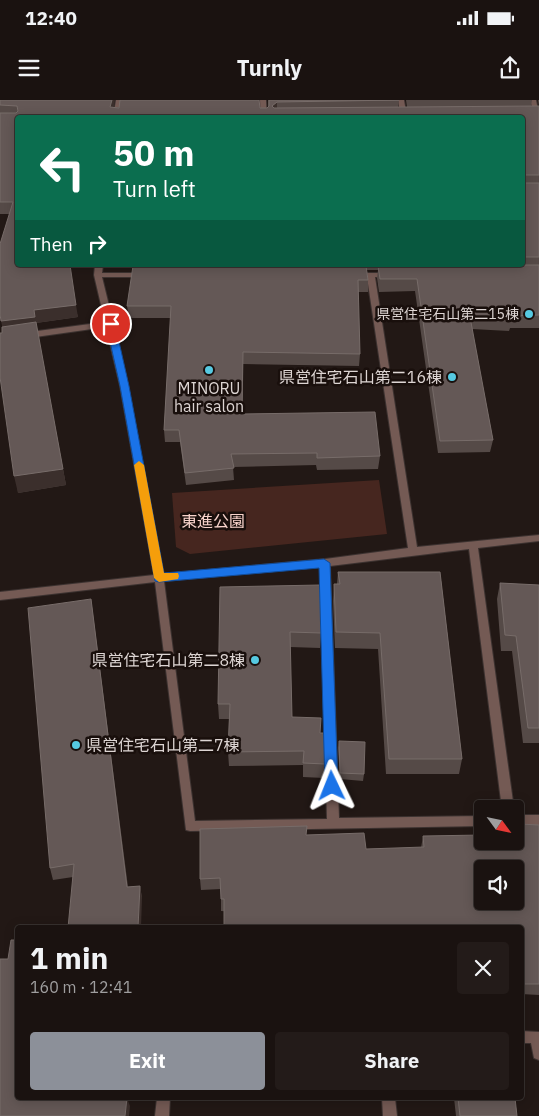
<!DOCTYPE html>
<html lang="en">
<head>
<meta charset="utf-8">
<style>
	:root { --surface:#1a1210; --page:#231b19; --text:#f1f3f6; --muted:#9f9e9f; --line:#383230; --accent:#8c9099 }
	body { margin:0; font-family:"IBM Plex Sans","Noto Sans JP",sans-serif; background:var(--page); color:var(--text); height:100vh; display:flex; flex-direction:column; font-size:19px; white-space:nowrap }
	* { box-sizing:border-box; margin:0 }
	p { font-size:16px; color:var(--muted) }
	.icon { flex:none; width:28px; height:28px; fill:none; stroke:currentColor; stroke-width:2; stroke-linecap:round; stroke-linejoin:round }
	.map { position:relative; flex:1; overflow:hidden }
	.sheet { position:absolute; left:15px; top:825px; width:509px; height:175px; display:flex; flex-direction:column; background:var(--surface); border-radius:5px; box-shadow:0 2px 12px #0003,0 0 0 1px var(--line) }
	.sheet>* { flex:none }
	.banner { position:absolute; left:15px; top:15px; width:510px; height:152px; border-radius:5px; box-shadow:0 2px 12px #0003,0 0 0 1px var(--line); background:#0b6e4f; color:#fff; overflow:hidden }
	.needle { width:32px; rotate:123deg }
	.fabs { position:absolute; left:474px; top:700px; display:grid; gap:10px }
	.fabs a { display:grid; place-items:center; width:50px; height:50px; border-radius:5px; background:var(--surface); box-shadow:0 2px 12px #0003,0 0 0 1px var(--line); font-size:25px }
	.pin { position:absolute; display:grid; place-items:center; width:42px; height:42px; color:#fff; margin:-21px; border:2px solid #fff; border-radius:50%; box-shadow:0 1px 5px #0007 }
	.me { position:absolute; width:55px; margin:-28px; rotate:358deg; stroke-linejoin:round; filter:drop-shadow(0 0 4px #0008) }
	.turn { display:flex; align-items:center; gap:18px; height:105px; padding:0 15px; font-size:22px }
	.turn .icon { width:65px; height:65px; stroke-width:2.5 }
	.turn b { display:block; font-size:35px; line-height:42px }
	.then { display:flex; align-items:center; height:48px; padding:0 15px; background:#0003; gap:10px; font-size:19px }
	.round { display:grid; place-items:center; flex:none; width:52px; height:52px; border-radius:5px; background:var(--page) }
	.overview { display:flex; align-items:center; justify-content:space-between; height:85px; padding:0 15px }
	h1 { font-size:30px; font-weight:700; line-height:38px }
	.cta { display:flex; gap:10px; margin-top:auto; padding:10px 15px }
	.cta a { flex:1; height:58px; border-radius:5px; background:var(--accent); color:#fff; font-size:20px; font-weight:700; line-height:58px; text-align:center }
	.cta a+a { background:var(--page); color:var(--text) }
	.status { display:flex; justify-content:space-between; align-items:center; height:35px; padding:0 25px; background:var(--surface); direction:ltr }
	.status svg { height:14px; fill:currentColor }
	header { display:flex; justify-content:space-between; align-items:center; height:65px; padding:0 15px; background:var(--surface); font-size:22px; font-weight:700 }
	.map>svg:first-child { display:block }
	.green { fill:#46261f }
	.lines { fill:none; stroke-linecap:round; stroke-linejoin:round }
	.minor-casing { stroke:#3c3230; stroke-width:2 }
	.minor { fill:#745a54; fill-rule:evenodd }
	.wall { fill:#554a47 }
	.shaded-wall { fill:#3b2f2c }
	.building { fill:#645856; stroke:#776c69; fill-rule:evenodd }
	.route { fill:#1a73e8; stroke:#114b97 }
	.slow { fill:#f59e0b }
	.poi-dot { fill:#56c9e1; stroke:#190f0c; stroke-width:2 }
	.labels { text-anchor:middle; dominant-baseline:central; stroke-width:5; stroke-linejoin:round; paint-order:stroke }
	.far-poi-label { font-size:14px; fill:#ddd5d3; stroke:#190f0c; text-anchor:end }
	.poi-label { font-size:16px; fill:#ddd5d3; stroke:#190f0c; text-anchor:end }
	.park-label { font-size:16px; fill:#f7d2ca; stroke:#190f0c }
</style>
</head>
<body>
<div class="status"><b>12:40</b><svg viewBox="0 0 49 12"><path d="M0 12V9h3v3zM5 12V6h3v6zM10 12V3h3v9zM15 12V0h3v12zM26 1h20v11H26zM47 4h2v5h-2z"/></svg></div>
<header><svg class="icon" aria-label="menu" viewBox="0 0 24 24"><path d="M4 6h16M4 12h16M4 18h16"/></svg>Turnly<svg class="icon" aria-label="share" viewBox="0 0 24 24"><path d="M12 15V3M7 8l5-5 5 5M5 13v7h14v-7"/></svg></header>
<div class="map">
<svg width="539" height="1016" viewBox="0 0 539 1016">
	<rect width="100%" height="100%" fill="#221815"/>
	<path class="green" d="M379,380L387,434L190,454L176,447L172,393Z"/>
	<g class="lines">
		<defs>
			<path id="minor" d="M116,0H122L119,18H113Z
				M260,0H266L267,18H261Z
				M398,0H404L407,18H401Z
				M530,0H536L539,15L534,14Z
				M95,165H103L102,173H146L150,175L146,177H102L113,222L115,224L114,226L128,286L163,474L325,459L408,448L367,177H355L351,175L355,173H394V177H375L417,447L539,435V441L478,448L514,709H502L469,449L330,466L339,718L482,716V726L190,731L186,730L155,482L0,500V492L154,475L120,286L106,227L0,242V236L105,222L94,175ZM320,467L327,719L195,721L164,481Z
				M515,715H539V725H515Z
				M521,931L539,932V960L534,958L531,943H521Z
				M157,998H170L169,1016H155Z
				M382,998H395L397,1016H383Z"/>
		</defs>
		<use href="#minor" class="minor-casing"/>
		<use href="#minor" class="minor"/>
	</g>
	<path class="wall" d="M0,0L113,7L267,8L268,7V0H399L398,7H407L406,0H532L531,6H539L538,0H539V228H510L509,231L472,229L493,340L490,352L438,353L415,191L379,192L377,178L378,170H367L368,180V192H358L360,254L359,266L243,264L242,314L380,356L378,369L317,370L316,365L233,367L234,380L186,385L180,342H165L164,330L171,218H129L127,206L135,165H522V18H18L78,217L36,223L66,385L18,393L2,233L9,114H0Z
		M338,472H440L462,659L459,674H386L378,549L335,548L333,501L334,484H337Z
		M500,483L539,485V643H523L512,551H501L497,499Z
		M320,485L321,533L320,548L290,547L292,617L320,633L325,664L324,678L303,677V665L229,666L228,652L229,619H219L218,604Z
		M91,499L128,787L140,786L142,798L73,777L53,780L50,768Z
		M339,641L364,674L363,681L340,679L338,648Z
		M519,724L539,725V895L521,894V828L221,811V789L201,790L200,779L306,735L366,749L421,748L423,736L515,741Z
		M454,998H515L517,1016H456Z"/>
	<path class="shaded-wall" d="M112,0H115L112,18L110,7Z
		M277,2V14L272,6Z
		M76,205L78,217L36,223L4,234L1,221L34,210Z
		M63,369L66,385L18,393L14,376Z
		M91,499L93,513L129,799L127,787Z
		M140,786L142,798L141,828H138Z
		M127,998L130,1006L129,1016H125Z"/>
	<path class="building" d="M0,0H112L110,7L119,8L120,0H259L260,8H267L269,6V0H399L277,2L272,6L274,8L539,6V75H524L522,80V18H18V165H70L76,205L34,210L35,217L1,221L0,214V144L13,102H0V13H16L18,11L17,6L0,5Z
		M522,81L524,83H539V157H522Z
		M522,165H539V215L511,216L512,218L470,217L493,340L440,341L417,179H380L378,166Z
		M133,166H366L368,180H358L360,254L243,252L242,314L375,312L380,356L317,358V353L231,354L234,368L185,373L179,330H164L171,206H127Z
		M36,222L63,369L14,376L0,277V233H2V227Z
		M338,472H440L462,659H389L380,533L336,532L334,484H340Z
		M500,483L539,485V628H528L516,536L505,535Z
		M320,485L321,533L290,532L292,617L321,618L320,633H324L325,664L303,663L304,651L228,652L230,604H218L220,487Z
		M91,499L127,787L140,786L138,828H68L74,764L50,768L28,508Z
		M339,641L365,642L364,674L340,673Z
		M519,724L539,725V884H521V828H224V799H221L220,778L200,779V729L307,726L306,735L364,733L366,749L424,747L423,736L482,735V741H515V729H519ZM482,769H515V801H482Z
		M11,840H18V998H127L125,1016H0V859H8Z
		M458,998H515L517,1016H460Z"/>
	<path class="route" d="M111,221L115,224L129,286L164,473L324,459L330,463L338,686L336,690L332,692L327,690L325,686L319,468L159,482L155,481L120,286L106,224Z"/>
	<path class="slow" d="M139,361L144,365L164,473H178L179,476L178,479L159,482L154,478L134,365Z"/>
	<g class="poi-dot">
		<circle cx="529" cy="214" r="5"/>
		<circle cx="209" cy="270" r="5"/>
		<circle cx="452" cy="277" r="5"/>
		<circle cx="255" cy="560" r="5"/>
		<circle cx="76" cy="645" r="5"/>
	</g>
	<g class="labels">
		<g class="far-poi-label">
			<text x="519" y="214">県営住宅石山第二15棟</text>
		</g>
		<g class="poi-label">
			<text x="442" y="277">県営住宅石山第二16棟</text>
			<text x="209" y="288" text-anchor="middle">MINORU<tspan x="209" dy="18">hair salon</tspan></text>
			<text x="245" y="560">県営住宅石山第二8棟</text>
			<text x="86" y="645" text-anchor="start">県営住宅石山第二7棟</text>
		</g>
		<g class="park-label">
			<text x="213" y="421">東進公園</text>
		</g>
	</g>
</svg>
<div class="fabs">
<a><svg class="needle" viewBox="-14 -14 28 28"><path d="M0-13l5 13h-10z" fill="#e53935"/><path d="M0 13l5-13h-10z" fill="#9f9e9f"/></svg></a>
<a><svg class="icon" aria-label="sound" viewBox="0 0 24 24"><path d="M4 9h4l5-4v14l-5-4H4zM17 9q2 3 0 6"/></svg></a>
</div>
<div class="pin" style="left:111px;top:224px;background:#d93025"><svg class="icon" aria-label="arrive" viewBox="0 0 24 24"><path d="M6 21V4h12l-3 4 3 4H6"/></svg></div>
<svg class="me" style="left:332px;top:686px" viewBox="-20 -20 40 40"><path d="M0-17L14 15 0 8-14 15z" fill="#1a73e8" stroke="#fff" stroke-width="4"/></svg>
<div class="banner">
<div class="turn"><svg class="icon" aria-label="left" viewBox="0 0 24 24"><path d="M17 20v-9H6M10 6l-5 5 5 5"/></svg><div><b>50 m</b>Turn left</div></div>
<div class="then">Then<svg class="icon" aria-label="right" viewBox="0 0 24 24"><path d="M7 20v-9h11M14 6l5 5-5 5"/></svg></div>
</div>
<section class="sheet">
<div class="overview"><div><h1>1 min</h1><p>160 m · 12:41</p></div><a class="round"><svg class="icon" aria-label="close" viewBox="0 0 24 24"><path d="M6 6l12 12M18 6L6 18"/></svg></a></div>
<div class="cta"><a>Exit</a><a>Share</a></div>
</section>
</div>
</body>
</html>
